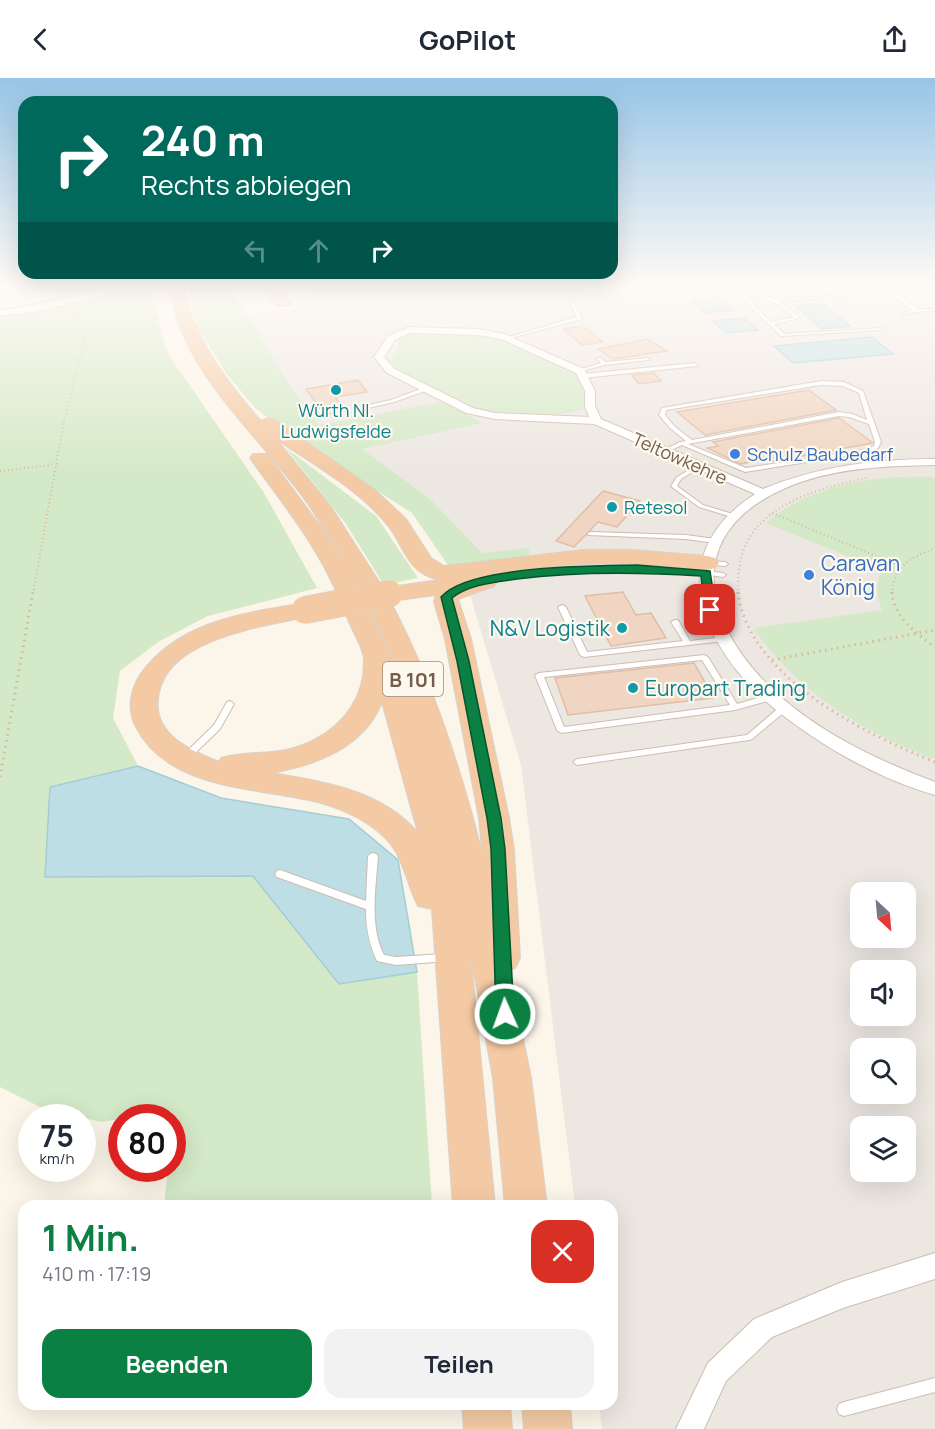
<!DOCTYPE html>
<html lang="de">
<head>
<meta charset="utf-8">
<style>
	:root { --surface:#fff; --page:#f2f2f3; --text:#1f2937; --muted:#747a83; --accent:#0b8043 }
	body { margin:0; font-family:Manrope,sans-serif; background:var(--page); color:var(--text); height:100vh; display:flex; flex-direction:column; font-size:22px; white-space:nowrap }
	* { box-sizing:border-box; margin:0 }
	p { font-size:20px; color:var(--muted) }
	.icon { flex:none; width:33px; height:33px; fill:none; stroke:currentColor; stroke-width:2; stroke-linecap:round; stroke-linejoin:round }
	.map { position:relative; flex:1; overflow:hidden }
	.side { position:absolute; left:18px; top:1122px; width:600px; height:210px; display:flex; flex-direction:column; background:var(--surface); border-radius:18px; box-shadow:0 6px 24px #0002 }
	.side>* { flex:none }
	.top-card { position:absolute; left:18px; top:18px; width:600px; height:183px; border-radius:18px; box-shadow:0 6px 24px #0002; background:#00695c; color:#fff; overflow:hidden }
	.needle { width:39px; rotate:154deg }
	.buttons { position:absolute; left:850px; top:804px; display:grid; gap:12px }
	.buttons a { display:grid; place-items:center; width:66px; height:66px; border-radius:12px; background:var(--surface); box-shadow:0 6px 24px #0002; font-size:30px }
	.speed { position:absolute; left:18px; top:1026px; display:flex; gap:12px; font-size:30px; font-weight:700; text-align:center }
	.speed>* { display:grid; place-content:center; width:78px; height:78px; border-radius:50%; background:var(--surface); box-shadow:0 6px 24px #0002; line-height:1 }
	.speed small { font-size:15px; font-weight:400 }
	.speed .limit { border:9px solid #d22; background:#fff; color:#111 }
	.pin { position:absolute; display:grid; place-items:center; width:51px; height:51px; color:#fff; margin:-26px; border-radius:12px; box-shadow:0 3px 9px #0006 }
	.me { position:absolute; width:66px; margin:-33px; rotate:358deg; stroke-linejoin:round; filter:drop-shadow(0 0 4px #0008) }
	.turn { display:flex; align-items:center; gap:21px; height:126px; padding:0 24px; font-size:27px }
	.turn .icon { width:78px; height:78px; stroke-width:2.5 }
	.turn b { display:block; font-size:42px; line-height:51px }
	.lanes { display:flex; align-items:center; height:57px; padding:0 24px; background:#0003; justify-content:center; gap:30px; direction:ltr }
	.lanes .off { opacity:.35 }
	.round { display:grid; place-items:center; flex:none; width:63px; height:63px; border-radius:18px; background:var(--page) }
	.head { display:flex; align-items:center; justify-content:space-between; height:102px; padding:0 24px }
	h1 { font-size:36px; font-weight:700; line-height:45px; color:var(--accent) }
	.cta { display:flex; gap:12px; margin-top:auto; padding:12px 24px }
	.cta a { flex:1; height:69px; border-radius:18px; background:var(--accent); color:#fff; font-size:24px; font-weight:700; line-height:69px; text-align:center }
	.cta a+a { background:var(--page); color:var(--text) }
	header { display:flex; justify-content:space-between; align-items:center; height:78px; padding:0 24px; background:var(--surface); font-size:27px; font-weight:700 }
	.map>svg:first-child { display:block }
	.industrial { fill:#ede7e2; fill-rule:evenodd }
	.green { fill:#d4e9c7 }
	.water { fill:#bedee5; stroke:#a4cdd6; stroke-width:1.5 }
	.building { fill:#f0d5c2; stroke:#e2bca3; stroke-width:1.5 }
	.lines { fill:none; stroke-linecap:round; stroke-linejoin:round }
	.service-casing { stroke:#cdbdaf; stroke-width:2 }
	.minor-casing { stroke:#cdbdaf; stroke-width:2 }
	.trunk-casing { stroke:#d8d2cd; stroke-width:2 }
	.path-far2 { stroke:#d5b9a4; stroke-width:1.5; stroke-dasharray:1 3; stroke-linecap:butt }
	.path-far1 { stroke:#d5b9a4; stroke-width:2; stroke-dasharray:1 3; stroke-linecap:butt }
	.path { stroke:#d5b9a4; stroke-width:3; stroke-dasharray:1.5 4.5; stroke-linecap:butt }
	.service { fill:#fff; fill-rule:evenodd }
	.minor { fill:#fff; fill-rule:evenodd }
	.trunk { fill:#f4caa4; fill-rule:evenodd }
	.minor-bridge-casing { stroke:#cdbdaf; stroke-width:10; stroke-linecap:butt }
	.trunk-bridge-casing { stroke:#d8d2cd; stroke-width:28; stroke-linecap:butt }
	.minor-bridge { stroke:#fff; stroke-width:10 }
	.trunk-bridge { stroke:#f4caa4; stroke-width:27 }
	.route { fill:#0b8043; stroke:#07532c; stroke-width:1.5 }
	.culture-dot { fill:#0f9aa8; stroke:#fef9ef; stroke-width:2 }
	.shop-dot { fill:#3f7fe0; stroke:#fef9ef; stroke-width:2 }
	.labels { text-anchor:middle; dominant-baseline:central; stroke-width:4.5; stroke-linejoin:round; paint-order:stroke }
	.far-culture-label { font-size:18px; fill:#0d838f; stroke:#fef9ef }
	.far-shop-label { font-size:18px; fill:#366cbe; stroke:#fef9ef; text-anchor:start }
	.far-street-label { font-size:18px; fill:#755d4d; stroke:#fef9ef }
	.shield { fill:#fef9ef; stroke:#9e8c7e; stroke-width:1.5 }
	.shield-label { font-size:20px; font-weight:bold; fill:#755d4d }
	.shop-label { font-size:21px; fill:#366cbe; stroke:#fef9ef; text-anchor:start }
	.culture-label { font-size:21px; fill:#0d838f; stroke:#fef9ef; text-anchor:end }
</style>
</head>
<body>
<header><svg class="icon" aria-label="back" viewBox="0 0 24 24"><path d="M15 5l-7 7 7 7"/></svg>GoPilot<svg class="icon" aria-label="share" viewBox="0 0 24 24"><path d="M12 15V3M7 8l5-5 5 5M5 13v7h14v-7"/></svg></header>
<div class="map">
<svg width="935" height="1351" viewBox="0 0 935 1351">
	<rect width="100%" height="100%" fill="#fcf5e9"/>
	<path class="industrial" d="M305,207H463L467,210L496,207H935V1351H602L599,1326H612V1128H575L521,687L465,500L422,435L325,374L208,240L319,227ZM861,814H906V860H861ZM861,892H906V938H861ZM861,970H906V1016H861ZM861,1048H906V1094H861Z"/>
	<path class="green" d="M50,207H152V220L168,276L264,415L317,510L208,538L158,564L120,593L113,640L138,688L50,709L45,799L253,798L339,905L417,894L432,1128H164L168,1091L172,1090V1040L155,1039L153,1037L101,1044L44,1031L0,1009V235L63,225V215Z
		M188,207H229L291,309L319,347L441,324L483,345L362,371L430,421L482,475L529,470V479L452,493L412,435L297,362L255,330L226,295L202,256L192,232Z
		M410,255L480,256L496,259L574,294C581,305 587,317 585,331L556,337L497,336L478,330L399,292L391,283L400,260Z
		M286,370L376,438L418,500L384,507L346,446Z
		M935,399V681C863,655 797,613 753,550L882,532C877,517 875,507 881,492L766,445C812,405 876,397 935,399Z"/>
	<path class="water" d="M722,220L735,232L705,235L692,222Z
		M823,226L850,248L822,251L796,228Z
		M744,240L758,252L726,255L713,243Z
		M872,259L893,276L793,285L774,268Z
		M138,688L221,720L349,741L398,782L417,894L339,906L253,798L45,799L50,709Z"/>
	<path class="building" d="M280,208L292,227L277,229L264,210Z
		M583,248L603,264L582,267L563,251Z
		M647,261L667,273L613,281L598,271Z
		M654,295L661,303L639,306L632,297Z
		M358,302L367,314L335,319L345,333L325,337L306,311Z
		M809,312L836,332L705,357L677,334Z
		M839,340L873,365L769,384L765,381L741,386L707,370L718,368L713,364Z
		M603,413L640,423L617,449L598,444L574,469L556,463Z
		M623,514L636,537L651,535L666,560L611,568L585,518Z
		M694,585L714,620L568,637L555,600Z"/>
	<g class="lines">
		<defs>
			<path id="service" d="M247,207H251L255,212L251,213Z
				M728,207H732L743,217H761L776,221L829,218L845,221L843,222L829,220L780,223L800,240L774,246L784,256L881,250L883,251L881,252L781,258ZM746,219C769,218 777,225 794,239L771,244Z
				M885,210H889L918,231H933L914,218L918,217L935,228V233L913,234L903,237V235L912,232L885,212Z
				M569,223L573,224L582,240V241L507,261L505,260L577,239Z
				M597,280H601L605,284L648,280L650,281L648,282L604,287L578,294V292L601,285L597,281Z
				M695,285L698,287L697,288L583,300L580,298L583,296Z
				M821,303L844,304L863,313L881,364L878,370L869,374L745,394L682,367L667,374L662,373L680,364L686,363L670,350L660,338L659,337L662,330ZM821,307L843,308L859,315L867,342L852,336L839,334L692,362L674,348L665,337L666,332ZM839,338L849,339L869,346L875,364L874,368L868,371L746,390L688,366Z
				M426,309L428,310V312L394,324L359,332L356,330L391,322Z
				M697,387L702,388L681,401L677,408L703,427L736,437V439H732L699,429L672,409L671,408L677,399Z
				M590,454L686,457L715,461L718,463L715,465L686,461L588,457V455Z
				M707,483L725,484L728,486L725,488L705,486V484Z
				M706,493L723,495L726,497L723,499L704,496L703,495Z
				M562,527L566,529L587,574L683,563L671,544L675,542H678L690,563L723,559L727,561L723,563L584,579L580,577L558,529Z
				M704,577L708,579L737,626L772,616L776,619L775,621L735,632L561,655L557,652L535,597L539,595ZM702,582L730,627L564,649L544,599Z
				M230,623L234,626L220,651L188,682H182L181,680L182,678L214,647L227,624Z
				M785,626L789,629L788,631L752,661L749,662L577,687L573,684L577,681L747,657L782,627Z
				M373,775L376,776L378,778C376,808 369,849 384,877L396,879L444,876L448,877L449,880L448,883L396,887L377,883C369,866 366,850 366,831L277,799L275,796L277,793L280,792L366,823L368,778L370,776Z
				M935,1300V1314L844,1338L839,1336L837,1331L839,1326L844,1324Z"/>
			<path id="minor" d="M133,207L137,210L136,212L113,215L39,233L0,238V232C45,227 88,212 133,207Z
				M409,249L478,251L504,256L584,291L595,313V328L601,341L763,411C819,388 875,381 935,381V387C891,388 846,389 804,403C685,443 693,535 773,612C819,655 877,682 935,704V717C883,702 832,674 789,642C712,585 651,483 755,416L594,346L495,341L466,335L387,295L374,279L388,258ZM410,255L478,257L501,261L576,295L585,313V328L589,339L495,335L473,330L395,291L384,279L395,262Z
				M935,1175V1201L843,1230L772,1259L726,1303L704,1351H676L708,1285L754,1241L842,1204Z"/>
			<path id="trunk" d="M169,207H183C196,263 223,300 261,343L268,340L275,342L375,412L406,441L431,480L444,488L583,472H632L707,478L715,480L719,485L715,490L707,492C666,489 624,484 582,486C552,488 521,492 491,497L498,503L494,508L458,521L471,561L509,740L514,772L520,880L515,890L509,892L531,1000L547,1128H505L493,1000L470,872L495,1128H453L432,831L418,828C402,796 405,771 371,748C356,737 336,729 318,724C258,709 169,713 136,649C127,632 130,613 140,597C178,543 245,535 305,525L314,527L317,532L314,537C265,549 151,560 158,632C161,660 196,675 219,684L221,680C253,671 280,680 314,662C345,646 365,618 364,582C364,571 355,558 351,548C343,531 337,514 329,498C308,456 277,418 250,380L253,376H267L323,452L352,497L404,608C378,543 346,481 306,423C257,354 181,295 169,207ZM276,361C314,387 362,413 390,450C406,473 408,495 439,502L383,510L331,429ZM436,517L434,524L445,561L479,740L483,779C461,690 433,604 390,523ZM382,624L418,755C383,713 323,703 271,695C316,687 364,670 382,624Z
				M462,1326H510L512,1351H464Z
				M522,1326H570L572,1351H524Z"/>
		</defs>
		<use href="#service" class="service-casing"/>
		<use href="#minor" class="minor-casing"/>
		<use href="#trunk" class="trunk-casing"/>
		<path class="path-far2" d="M64,344L85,263L75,245V237L70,234"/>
		<path class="path-far1" d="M0,393L57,386
			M772,435L900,488
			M33,516L64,342
			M739,516C730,436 803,413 867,400
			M892,516C892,489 912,478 935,471"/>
		<path class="path" d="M738,514C748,599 865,656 935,684
			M892,514C894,540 916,555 935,569
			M772,582L935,552
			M0,699L33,514"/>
		<use href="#service" class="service"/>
		<use href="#minor" class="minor"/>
		<use href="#trunk" class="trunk"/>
		<defs>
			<path id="minor-bridge" d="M133,210L170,207"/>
			<path id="trunk-bridge" d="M305,532L389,516"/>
		</defs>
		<use href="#minor-bridge" class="minor-bridge-casing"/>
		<use href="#trunk-bridge" class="trunk-bridge-casing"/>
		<use href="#minor-bridge" class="minor-bridge"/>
		<use href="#trunk-bridge" class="trunk-bridge"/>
	</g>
	<linearGradient id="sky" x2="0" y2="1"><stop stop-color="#97c5e7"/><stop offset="0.52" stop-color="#fefaf5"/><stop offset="1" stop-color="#fefaf5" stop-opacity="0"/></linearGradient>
	<rect width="935" height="396" fill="url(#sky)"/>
	<path class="route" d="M637,487L710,493L716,532L710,536L704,532L701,498C639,494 579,493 517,501C497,504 469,506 452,520L469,583L501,740L505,771L514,936L511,941L505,943L499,941L496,936L491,771L487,740L457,583L441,519C468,487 595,488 637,487Z"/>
	<g class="culture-dot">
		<circle cx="336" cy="312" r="6"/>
		<circle cx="612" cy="429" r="6"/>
		<circle cx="622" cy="550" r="6"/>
		<circle cx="633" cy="610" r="6"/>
	</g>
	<g class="shop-dot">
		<circle cx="735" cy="376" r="6"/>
		<circle cx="809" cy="497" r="6"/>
	</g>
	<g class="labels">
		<g class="far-culture-label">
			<text x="336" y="332">Würth Nl.<tspan x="336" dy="21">Ludwigsfelde</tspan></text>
			<text x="624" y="429" text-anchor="start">Retesol</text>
		</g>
		<g class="far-shop-label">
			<text x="747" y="376">Schulz Baubedarf</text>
		</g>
		<g class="far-street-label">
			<text transform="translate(680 380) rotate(24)">Teltowkehre</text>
		</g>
		<rect class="shield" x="383" y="584" width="60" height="34" rx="4.5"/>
		<g class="shield-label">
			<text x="413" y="601">B 101</text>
		</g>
		<g class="shop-label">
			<text x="821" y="485">Caravan<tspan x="821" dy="24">König</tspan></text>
		</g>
		<g class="culture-label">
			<text x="610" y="550">N&amp;V Logistik</text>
			<text x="645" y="610" text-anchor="start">Europart Trading</text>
		</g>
	</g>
</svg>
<div class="buttons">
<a><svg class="needle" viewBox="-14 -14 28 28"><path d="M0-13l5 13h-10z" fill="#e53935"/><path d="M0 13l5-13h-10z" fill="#747a83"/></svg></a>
<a><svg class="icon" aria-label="sound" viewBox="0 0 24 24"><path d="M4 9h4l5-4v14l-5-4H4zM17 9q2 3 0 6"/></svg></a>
<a><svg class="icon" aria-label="search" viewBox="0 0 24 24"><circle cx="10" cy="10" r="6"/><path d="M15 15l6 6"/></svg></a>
<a><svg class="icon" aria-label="layers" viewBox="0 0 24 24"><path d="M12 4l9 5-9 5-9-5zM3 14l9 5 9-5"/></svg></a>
</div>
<div class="speed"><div>75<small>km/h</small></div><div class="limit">80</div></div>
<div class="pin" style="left:710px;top:532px;background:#d93025"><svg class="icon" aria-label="arrive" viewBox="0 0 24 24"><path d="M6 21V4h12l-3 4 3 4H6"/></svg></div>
<svg class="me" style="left:505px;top:936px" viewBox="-20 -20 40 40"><circle r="17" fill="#0b8043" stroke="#fff" stroke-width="3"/><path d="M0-11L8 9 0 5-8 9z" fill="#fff"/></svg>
<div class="top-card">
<div class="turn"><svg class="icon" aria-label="right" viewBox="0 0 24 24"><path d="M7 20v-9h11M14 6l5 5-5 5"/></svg><div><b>240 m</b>Rechts abbiegen</div></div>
<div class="lanes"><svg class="icon off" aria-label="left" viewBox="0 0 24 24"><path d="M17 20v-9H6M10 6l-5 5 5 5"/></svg><svg class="icon off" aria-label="ahead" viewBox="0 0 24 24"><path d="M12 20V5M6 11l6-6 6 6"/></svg><svg class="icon" aria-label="right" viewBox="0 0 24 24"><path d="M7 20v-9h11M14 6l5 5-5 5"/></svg></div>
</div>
<section class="side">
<div class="head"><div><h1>1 Min.</h1><p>410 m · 17:19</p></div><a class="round" style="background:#d93025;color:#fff"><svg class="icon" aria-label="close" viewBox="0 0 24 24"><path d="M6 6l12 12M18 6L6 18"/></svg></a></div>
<div class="cta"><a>Beenden</a><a>Teilen</a></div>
</section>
</div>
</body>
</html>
